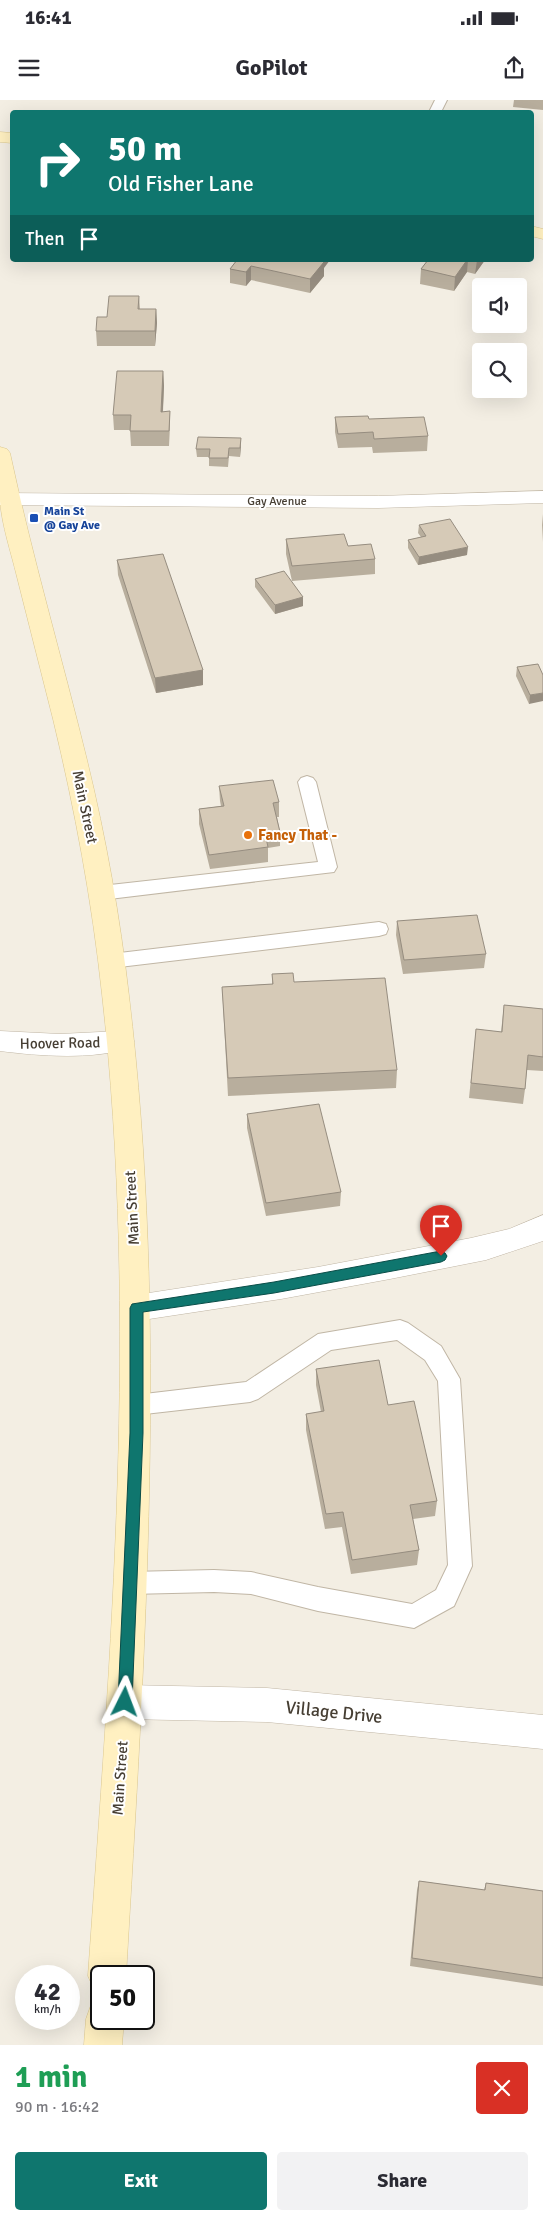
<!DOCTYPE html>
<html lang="en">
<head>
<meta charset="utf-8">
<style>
	:root { --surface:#fff; --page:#f2f2f3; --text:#2b2b33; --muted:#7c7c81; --accent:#0f766e }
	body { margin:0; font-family:Signika,sans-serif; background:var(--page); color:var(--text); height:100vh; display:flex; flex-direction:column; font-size:19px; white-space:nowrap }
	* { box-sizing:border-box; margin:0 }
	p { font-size:16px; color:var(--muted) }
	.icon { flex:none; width:28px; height:28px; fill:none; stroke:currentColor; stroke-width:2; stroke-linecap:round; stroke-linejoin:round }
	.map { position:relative; height:1945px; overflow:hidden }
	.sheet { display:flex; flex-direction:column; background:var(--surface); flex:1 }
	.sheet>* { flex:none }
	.top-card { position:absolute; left:10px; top:10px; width:524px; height:152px; border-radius:5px; box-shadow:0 5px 20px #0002; background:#0f766e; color:#fff; overflow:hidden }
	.tools { position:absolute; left:472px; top:178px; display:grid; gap:10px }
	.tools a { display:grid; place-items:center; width:55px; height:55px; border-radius:5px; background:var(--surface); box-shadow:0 5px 20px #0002; font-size:25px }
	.speed { position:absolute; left:15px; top:1865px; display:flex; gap:10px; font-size:25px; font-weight:700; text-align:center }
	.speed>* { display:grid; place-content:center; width:65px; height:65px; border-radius:50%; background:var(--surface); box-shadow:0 5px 20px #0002; line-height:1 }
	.speed small { font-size:12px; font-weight:400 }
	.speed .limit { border:2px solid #111; border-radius:8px; background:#fff; color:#111 }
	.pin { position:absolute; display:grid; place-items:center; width:42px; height:42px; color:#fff; margin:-51px -21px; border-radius:50% 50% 50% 0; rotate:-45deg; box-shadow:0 0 5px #0007 }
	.pin .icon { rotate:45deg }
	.me { position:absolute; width:55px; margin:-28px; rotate:3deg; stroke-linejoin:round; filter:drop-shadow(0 0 4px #0008) }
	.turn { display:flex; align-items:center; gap:18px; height:105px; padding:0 15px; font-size:22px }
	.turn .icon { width:65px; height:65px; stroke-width:2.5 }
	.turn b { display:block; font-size:35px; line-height:42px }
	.then { display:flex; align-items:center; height:48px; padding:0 15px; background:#0003; gap:10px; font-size:19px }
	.round { display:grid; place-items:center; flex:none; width:52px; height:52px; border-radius:5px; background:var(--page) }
	.headline { display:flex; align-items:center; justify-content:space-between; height:85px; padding:0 15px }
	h1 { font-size:30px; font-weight:700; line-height:38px; color:#1e9e55 }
	.cta { display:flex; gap:10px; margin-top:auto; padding:10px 15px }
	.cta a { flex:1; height:58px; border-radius:5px; background:var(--accent); color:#fff; font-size:20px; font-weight:700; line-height:58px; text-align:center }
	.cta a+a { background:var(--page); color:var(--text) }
	.status { display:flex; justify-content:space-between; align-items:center; height:35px; padding:0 25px; background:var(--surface); direction:ltr }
	.status svg { height:14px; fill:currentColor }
	header { display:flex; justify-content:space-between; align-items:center; height:65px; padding:0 15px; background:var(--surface); font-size:22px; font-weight:700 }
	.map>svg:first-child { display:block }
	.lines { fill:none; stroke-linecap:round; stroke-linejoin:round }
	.lane-casing { stroke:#c0b6a5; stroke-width:2 }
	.street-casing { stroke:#c0b6a5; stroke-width:1 }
	.secondary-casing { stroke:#dbc78f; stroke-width:1 }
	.lane { fill:#fff; fill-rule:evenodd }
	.street { fill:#fff; fill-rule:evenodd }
	.secondary { fill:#fff0c1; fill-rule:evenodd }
	.wall { fill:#b8ae9d }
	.shaded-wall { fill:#968d80 }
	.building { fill:#d6cab7; stroke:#968d80 }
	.route { fill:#0f766e; stroke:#0a4d48 }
	.transit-dot { fill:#1a4fb4; stroke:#fff; stroke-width:2 }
	.food-dot { fill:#e8710a; stroke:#fff; stroke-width:2 }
	.labels { text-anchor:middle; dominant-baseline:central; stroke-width:4; stroke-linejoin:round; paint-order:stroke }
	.far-street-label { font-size:12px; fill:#463e33; stroke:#fff }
	.far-transit-label { font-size:12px; font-weight:bold; fill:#164399; stroke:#fff; text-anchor:start }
	.street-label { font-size:15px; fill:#463e33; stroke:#fff }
	.food-label { font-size:15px; font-weight:bold; fill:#c56008; stroke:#fff; text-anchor:start }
	.near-street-label { font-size:18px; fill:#463e33; stroke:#fff }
</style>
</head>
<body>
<div class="status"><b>16:41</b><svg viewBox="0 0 49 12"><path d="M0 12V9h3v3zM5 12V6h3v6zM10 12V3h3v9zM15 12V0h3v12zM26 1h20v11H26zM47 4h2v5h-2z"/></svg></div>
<header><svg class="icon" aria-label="menu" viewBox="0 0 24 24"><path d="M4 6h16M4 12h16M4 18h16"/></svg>GoPilot<svg class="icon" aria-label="share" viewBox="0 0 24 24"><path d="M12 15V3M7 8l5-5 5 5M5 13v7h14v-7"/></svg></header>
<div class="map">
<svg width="543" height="1945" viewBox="0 0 543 1945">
	<rect width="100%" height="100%" fill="#f3eee3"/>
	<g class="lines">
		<defs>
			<path id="lane" d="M435,0H447L441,12H429Z
				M307,676L313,678L316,682L337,767L334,772L101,800L94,798L92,793L94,788L101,786L318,762L298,682L301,678Z
				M379,822L386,824L388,829L386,834L379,836L111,868L104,866L101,861L104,856L111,854Z
				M400,1220L408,1223L441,1246L460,1279L472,1466L454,1506L414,1528L318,1511L251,1494L214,1492L130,1494L121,1491L118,1483L121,1475L130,1472L214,1470L251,1472L318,1487L412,1504L436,1490L448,1465L438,1281L425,1260L397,1240L331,1250L258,1299L250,1302L136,1315L128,1312L125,1305L128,1298L136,1295L246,1282L318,1234Z"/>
			<path id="street" d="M543,391V403L378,408L0,405V393L378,396Z
				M0,931L60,934L120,931L130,934L134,941L130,948C92,960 39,956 0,951Z
				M543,1115V1141L486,1160L390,1179L281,1199L136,1221L125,1217L121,1208L125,1199L136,1195L318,1167L471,1138L509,1129Z
				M125,1585L267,1588L543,1615V1649L267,1622L125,1619L113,1614L108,1602L113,1590Z"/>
			<path id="secondary" d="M0,32L12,33V43L0,42Z
				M531,126L543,129V139L531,136Z
				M0,347L7,349L10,353C32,456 62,558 87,660C106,738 120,817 129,896C168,1222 145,1550 126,1876H101V1893L94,1889L88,1876C111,1550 139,1220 102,894C92,801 75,710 53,619C41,572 29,524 17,477C11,452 2,426 0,401C0,383 0,365 0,347Z
				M101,1901V1919H124L122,1945H84L86,1919L91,1905Z"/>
		</defs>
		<use href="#lane" class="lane-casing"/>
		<use href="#street" class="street-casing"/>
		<use href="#secondary" class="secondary-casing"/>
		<use href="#lane" class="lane"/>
		<use href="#street" class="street"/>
		<use href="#secondary" class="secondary"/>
	</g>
	<path class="wall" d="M514,0H543V10L513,7Z
		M237,160L324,168V176L310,193L251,180L246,186L230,183V169Z
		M428,160H485L475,174L467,172L454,191L420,184L421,169Z
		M139,196L140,209H156L157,223L155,246H97L96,231L107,217Z
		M163,271L164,286L163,312L170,311V326L169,346H131L130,330H114L113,315Z
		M335,317L369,319L428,336L427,351L373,353L372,347L338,348L335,332Z
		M241,338L240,357L229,356L228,367L209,366V357H197L196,349Z
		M543,414V442L542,425Z
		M419,425L467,455L418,465L408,448V440L421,437L418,433Z
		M286,439L348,446L375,459V474L292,481L286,454Z
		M117,460L203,570V585L156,593L118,475Z
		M255,479L303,497V506L275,514L255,487Z
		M538,564L529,604L516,576L517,567Z
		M219,686L279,702V717H277L280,732V746L268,748V762L210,769L199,724V709L221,706L220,701Z
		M397,821L486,854L484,868L403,874L396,835Z
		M272,874L294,882L397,970L396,988L228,996L222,887L272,884Z
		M504,905L543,909V971L527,970L525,989L523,1004L469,998L476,929L501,932Z
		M247,1014L341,1092L340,1106L266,1116L247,1028Z
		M316,1269L388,1305L437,1401L435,1416L413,1419L419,1450L417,1465L351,1474L342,1427L325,1429L306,1330V1314L321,1312L316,1285Z
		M419,1781L484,1790L486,1783L543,1791V1886L410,1866L417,1790Z"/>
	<path class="shaded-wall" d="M319,160H330L324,168V176L310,193V179Z
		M467,160H468L467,172L454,191L455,177Z
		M477,160H485L475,174Z
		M251,166V180L246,186V172Z
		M156,209L157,223L155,246V231Z
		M163,271L164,286L162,326L161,312Z
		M241,338V346L240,357V348Z
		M468,447L467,455L418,465L419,457Z
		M303,497V506L275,514V505Z
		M203,570V585L156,593L155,578Z
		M543,593V601L529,604L530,595Z"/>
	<path class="building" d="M237,160H319L324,162L310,179L251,166L246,172L230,169Z
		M428,160H467L455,177L421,169Z
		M109,196H139L138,209H156L155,231H96L97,217H107Z
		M117,271H163L161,312L170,311L169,331H130L131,315H113Z
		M368,316L369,319L424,317L428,336L374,339L373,332L338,334L335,317Z
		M198,337L241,338L240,348H229L228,358H209L210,349H196Z
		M450,419L468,447L419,457L408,440L426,436L419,425Z
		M344,434L348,446L371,444L375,459L292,466L286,439Z
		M163,454L203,570L155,578L117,460Z
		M284,471L303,497L275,505L255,479Z
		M538,564L543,575V593L530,595L517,567Z
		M273,680L279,702L273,703L280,732L265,734L268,747L209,755L199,709L224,706L219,686Z
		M477,815L486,854L404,860L397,821Z
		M293,873L294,882L385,878L397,970L228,978L222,887L273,884L272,874Z
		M504,905L543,909V957L528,955L525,989L471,983L476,929L502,932Z
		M319,1004L341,1092L266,1103L247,1014Z
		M379,1260L388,1305L414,1301L437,1401L410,1405L419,1450L352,1460L343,1412L326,1414L306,1314L324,1311L316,1269Z
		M419,1781L485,1790L486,1783L543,1791V1878L412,1858Z"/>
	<path class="route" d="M441,1151L445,1153L447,1156L445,1160L441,1162L274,1193L143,1212V1333L132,1602L130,1607L125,1609L120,1607L118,1602L130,1333V1208L132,1204L274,1182Z"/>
	<rect class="transit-dot" x="29" y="413" width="10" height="10" rx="2.5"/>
	<circle class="food-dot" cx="248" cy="735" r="5"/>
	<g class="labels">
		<g class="far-street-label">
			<text x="277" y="401">Gay Avenue</text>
		</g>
		<g class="far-transit-label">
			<text x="44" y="411">Main St<tspan x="44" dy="14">@ Gay Ave</tspan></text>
		</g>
		<g class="street-label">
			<text transform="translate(85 707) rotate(78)">Main Street</text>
			<text transform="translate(60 943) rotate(-1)">Hoover Road</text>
			<text transform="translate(132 1108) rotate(-93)">Main Street</text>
			<text transform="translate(120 1678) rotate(-86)">Main Street</text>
		</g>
		<g class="food-label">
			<text x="258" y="735">Fancy That -</text>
		</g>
		<g class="near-street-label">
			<text transform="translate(334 1612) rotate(6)">Village Drive</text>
		</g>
	</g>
</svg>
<div class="tools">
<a><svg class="icon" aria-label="sound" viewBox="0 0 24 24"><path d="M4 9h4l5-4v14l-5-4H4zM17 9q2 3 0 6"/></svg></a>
<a><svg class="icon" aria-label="search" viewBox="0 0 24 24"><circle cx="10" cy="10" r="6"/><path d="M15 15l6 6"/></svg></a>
</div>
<div class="speed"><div>42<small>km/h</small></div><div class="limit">50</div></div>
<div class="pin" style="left:441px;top:1156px;background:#d93025"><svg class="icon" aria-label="arrive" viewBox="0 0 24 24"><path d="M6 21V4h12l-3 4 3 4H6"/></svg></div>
<svg class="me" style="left:125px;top:1602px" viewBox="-20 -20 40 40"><path d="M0-17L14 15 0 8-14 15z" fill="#0f766e" stroke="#fff" stroke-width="4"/></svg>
<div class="top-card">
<div class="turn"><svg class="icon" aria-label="right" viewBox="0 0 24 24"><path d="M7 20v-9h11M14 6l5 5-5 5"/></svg><div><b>50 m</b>Old Fisher Lane</div></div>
<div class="then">Then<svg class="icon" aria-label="arrive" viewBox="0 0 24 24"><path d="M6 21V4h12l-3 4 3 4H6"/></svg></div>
</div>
</div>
<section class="sheet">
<div class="headline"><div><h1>1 min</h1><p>90 m · 16:42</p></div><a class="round" style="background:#d93025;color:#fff"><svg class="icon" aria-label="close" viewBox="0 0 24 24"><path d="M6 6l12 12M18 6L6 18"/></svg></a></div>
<div class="cta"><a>Exit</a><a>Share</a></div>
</section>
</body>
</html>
